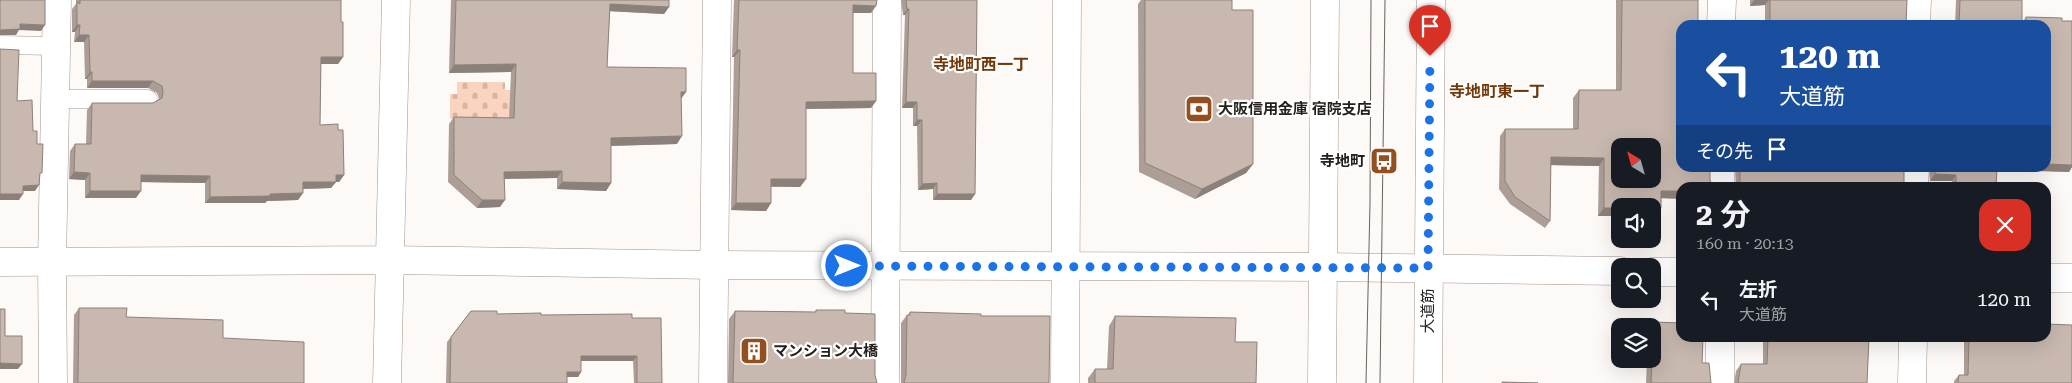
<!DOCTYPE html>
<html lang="ja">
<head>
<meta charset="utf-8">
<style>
	:root { --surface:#171b24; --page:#20242c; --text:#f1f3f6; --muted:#9ea1a6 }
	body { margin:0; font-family:"Roboto Serif","Noto Sans JP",serif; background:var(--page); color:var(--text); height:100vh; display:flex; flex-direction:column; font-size:19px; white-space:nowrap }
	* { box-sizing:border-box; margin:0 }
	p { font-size:16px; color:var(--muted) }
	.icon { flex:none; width:28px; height:28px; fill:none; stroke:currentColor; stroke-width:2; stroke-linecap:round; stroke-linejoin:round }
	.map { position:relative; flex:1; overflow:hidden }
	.panel { position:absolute; left:1676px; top:182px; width:375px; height:160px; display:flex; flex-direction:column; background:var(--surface); border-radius:15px; box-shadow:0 5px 20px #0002 }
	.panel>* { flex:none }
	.banner { position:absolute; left:1676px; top:20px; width:375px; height:152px; border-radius:15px; box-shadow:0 5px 20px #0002; background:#1a4fa0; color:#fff; overflow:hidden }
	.needle { width:32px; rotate:323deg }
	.controls { position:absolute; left:1611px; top:138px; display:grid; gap:10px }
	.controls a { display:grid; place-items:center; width:50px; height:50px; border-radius:10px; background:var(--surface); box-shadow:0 5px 20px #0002; font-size:25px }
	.pin { position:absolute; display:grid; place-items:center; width:42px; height:42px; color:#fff; margin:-51px -21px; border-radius:50% 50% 50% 0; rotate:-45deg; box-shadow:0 0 5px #0007 }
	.pin .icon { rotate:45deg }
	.me { position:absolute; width:55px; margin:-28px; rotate:90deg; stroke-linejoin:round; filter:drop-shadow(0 0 4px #0008) }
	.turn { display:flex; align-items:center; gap:18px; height:105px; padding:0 20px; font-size:22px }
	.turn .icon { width:65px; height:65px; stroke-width:2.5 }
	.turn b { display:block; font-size:35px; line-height:42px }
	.then { display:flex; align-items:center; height:48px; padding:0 20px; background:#0003; gap:10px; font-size:19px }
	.round { display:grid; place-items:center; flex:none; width:52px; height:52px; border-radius:15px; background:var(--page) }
	.overview { display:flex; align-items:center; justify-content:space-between; height:85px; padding:0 20px }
	h1 { font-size:30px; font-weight:700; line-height:38px }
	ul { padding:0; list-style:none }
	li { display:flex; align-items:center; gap:15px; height:65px; padding:0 20px }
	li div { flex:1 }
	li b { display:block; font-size:19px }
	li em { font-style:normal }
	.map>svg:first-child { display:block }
	.cemetery { fill:url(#cemetery-stones) }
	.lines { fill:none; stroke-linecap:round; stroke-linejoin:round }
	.service-casing { stroke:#a3938a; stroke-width:19 }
	.minor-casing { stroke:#a3938a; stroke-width:29 }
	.tertiary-casing { stroke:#a3938a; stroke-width:29 }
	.secondary-casing { stroke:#a3938a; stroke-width:29 }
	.service { stroke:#fff; stroke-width:18 }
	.minor { stroke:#fff; stroke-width:28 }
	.tertiary { stroke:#fff; stroke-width:28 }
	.secondary { stroke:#fff; stroke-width:28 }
	.tram { stroke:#66625e; stroke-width:1 }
	.wall { fill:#ac9e96 }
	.shaded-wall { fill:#8c817a }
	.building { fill:#c8b8af; stroke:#8c817a; fill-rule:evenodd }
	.route { stroke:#1a73e8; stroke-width:9; stroke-dasharray:0 16.2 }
	.labels { text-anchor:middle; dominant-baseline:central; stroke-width:4.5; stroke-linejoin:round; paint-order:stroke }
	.poi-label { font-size:15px; font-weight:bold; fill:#25201c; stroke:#fff; text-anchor:start }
	.street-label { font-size:15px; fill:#25201c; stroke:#fff }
	.neighbourhood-label { font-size:16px; font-weight:bold; fill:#733809; stroke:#fff }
</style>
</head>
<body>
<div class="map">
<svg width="2072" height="383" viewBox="0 0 2072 383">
	<defs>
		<pattern id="cemetery-stones" width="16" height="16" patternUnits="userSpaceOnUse" patternTransform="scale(1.25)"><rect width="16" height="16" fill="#fad4be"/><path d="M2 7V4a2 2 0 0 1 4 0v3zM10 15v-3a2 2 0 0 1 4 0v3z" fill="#d6b6a3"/></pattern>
	</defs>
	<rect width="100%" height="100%" fill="#fdf9f7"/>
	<path class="cemetery" d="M457,82H505V90H565L564,119H450V94H457Z"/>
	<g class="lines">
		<defs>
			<path id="service" d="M0,45L56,46
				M55,99H148"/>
			<path id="minor" d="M1721,25L1722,0
				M1916,25L1917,0
				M1720,188V168
				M1914,188L1915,168
				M53,383L52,262L57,0
				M713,383L717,0
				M885,383L887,0
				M1065,383L1067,0
				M1720,383V338
				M1912,383L1913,338"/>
			<path id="tertiary" d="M0,262L389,260L715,265L1323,267L1620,271
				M1652,272H1681
				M2046,278H2072
				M387,383L396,0"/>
			<path id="secondary" d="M1322,383L1325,0
				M1428,383L1431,0"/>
		</defs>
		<use href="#service" class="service-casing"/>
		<use href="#minor" class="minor-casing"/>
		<use href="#tertiary" class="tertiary-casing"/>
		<use href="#secondary" class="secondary-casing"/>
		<use href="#service" class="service"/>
		<use href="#minor" class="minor"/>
		<use href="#tertiary" class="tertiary"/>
		<use href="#secondary" class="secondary"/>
		<path class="tram" d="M1366,383L1370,203L1371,0
			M1380,383L1385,0"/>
	</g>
	<path class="wall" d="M76,0H341V22L343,57L338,64H321L320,125L338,130L344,175L339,182H336L331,188L303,189V193L298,200L267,201L265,203H205V183L141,182L136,198H85V180L69,179L70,151L75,144H86L87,110L92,103H153L158,100L159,99L157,93L148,88H87V79H85L84,42H74L75,32H72V9L76,4Z
		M451,0H669V7L664,14L610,11L607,67L681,99L677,144L611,146V183L606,191L557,189V178L504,179L500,207L477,208L448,182L449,124L454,117L509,118L511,72L449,73Z
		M734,0H877L871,13H853V73L876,101L871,108L806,109V179L800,187H771V203L766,211L731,210L734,57H732Z
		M901,0H977L975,194L971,200H933V189L918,190L917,126H913V108H902L905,15H903Z
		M1141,0H1232V10L1253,164L1246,173L1195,199L1139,172L1138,4Z
		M1616,0H1698L1661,199L1655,215L1598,216L1599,166L1551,165L1550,221L1545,228L1510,204L1499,189L1500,136L1505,129H1573V98L1579,90H1616Z
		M1750,0H1907L1906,25H1765V5L1750,6Z
		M1956,0H2022V23L2026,17L2062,18V21H2072V167L2069,172L1997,170L1996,188H1951L1952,181H1930L1929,168H2046V25H1955Z
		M1735,168H1904V188H1736Z
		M79,308L126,317L223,338L304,383H73L74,315Z
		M816,310L845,313L875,375L877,383H728L729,319L735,311L815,312Z
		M471,311L497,314L632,318L662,383H634L633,361H581V372L578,377H567V383H446L447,342Z
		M910,312L981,316L1049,383H901V323L907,315H908Z
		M1115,316L1235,342L1256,383H1088V378L1095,369H1107L1109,326Z
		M1653,322L1702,363L1711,383H1646L1647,359H1652V326H1650Z
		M1765,338H1869L1867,383H1734L1736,371L1741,364H1763V340Z
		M1966,338H2046L2072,383H1954V381L1959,375H1964V340Z"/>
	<path class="shaded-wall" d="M1754,0H1769L1765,5L1750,6Z
		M610,4L669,7L664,14L605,11Z
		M853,5L876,6L871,13H848Z
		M907,9H909L905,15H903Z
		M20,24L45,25L41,31L19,30L16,35H0V30Z
		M77,25H80L75,32H72Z
		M79,35H89L84,42H74Z
		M737,50H740L734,57H732Z
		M321,57H343L338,64H316Z
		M516,64L511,72L449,73L454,65Z
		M90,72H92L87,79H85Z
		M92,81H153L148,88H87Z
		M681,92H686L681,99H675Z
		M876,101L871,108L800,109L806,102Z
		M906,102H917L913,108H902Z
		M917,120H922L917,126H913Z
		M682,136L677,144L606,146L611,138Z
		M1551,157L1604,158L1599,166L1545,165Z
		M1253,164L1246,173L1195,199L1202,189Z
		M2046,164L2072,165V167L2069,172L1992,169L1994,168H2046Z
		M562,171L557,178L499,179L504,172Z
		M74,172L90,173L85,180L69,179Z
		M1935,174L1956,175L1952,181H1930Z
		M141,175L210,176L205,183L136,182Z
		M336,175H344L339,182H336L331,188L298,189L303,182Z
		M771,179H806L800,187L766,186Z
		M562,182L611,183L606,191L557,189Z
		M937,183L933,189L918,190L922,184Z
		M39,185L35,191H19L23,186Z
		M1956,185L1996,187V188H1955Z
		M90,191H141L136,198H85Z
		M1661,191H1681V199L1656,198Z
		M303,193L298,200L267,201L265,203H205L210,197Z
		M0,194H23L19,200H0Z
		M937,194H975L971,200H933Z
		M482,200H505L500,207L477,208Z
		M736,203H771L766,211L731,210Z
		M1604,208H1620V216H1598Z
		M1652,208H1661L1655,215H1652Z
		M581,356H637L633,361H578Z
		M0,363L22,364L18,369H0Z
		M567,372H581L578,377H563Z"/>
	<path class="building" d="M0,0H45V25L20,24V29L0,30Z
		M80,0H341V22H343V57H321L320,125L338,124V130H343L344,175H336V182H303V193L270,194V196L210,197V176L141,175V191H90V173L74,172L75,144H91L92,103H153L162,98L163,92L162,86L153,81H92V72H90L89,35H79L80,25H77V2L80,4Z
		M456,0H669V7L610,4L607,67L686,68V92H681L682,136L611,138V183L562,182V171L504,172L505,200H482L454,175V117L514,118L516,64L454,65Z
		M739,0H877L876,6L853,5V73H876V101L806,102V179H771V203H736L740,50H737Z
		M906,0H977L975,194H937V183L922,184V120H917V102H906L909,9H907Z
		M1145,0H1232V10H1253V164L1202,189L1145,163Z
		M1622,0H1698V25H1681V168H1710V180L1713,188H1681V191H1661V208H1652V206H1620V208H1604V158L1551,157L1550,221L1515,197L1505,181V129H1578L1579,90H1621ZM1620,146H1652V179H1620Z
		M1770,0H1907L1906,25H1770Z
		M1960,0H2022V25H1959Z
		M2026,17L2062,18V21H2072V165L2046,164V25H2026Z
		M0,49L19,50L17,101L32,100L33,131H37V144H43L42,173H40L39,185L23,186V194H0Z
		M1740,168H1904V188H1739L1740,181Z
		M1934,168H1997L1996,187L1956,185V175L1935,174Z
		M79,308H127L126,317L223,320V338L304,342V383H78Z
		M0,309H5V336H22V364L0,363Z
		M816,310H845V313L875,314V375L877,383H733L735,311L816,312Z
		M471,311H497V314L541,313V315L632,314V318H661L662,383H637V356H581V372H567V383H450L451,337Z
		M910,312L981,314V316H1050L1049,383H904L906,375L907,315H910Z
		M1115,316L1236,318L1235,342H1257L1256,383H1095V369H1113Z
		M1653,322L1681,323V338H1703L1702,363H1709L1711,383H1651L1652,359Z
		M2046,324L2072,325V383H1958L1959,375H1968L1969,338H2046Z
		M1768,338H1869L1867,383H1738L1741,364H1767Z
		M1502,382L1538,383H1502Z"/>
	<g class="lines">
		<path class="route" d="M847,266L1428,268L1430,56"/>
	</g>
	<defs>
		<symbol id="bank-square" viewBox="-11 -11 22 22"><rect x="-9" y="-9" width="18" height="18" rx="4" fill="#924f20" stroke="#fff"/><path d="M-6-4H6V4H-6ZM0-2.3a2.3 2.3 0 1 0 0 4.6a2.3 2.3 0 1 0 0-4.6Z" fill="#fff"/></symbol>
		<symbol id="bus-square" viewBox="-11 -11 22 22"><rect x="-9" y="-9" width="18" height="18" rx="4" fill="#924f20" stroke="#fff"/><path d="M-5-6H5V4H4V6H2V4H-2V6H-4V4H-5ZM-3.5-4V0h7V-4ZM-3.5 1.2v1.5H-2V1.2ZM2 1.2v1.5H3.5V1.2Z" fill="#fff"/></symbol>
		<symbol id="building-square" viewBox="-11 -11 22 22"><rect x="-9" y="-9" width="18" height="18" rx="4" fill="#924f20" stroke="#fff"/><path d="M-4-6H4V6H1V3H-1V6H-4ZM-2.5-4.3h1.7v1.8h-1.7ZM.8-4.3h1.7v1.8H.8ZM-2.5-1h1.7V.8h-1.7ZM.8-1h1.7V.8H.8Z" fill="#fff"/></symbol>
	</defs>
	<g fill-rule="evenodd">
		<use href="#bank-square" x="1183" y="93" width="32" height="32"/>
		<use href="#bus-square" x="1368" y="145" width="32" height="32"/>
		<use href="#building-square" x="738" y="335" width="32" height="32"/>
	</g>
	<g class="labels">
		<g class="poi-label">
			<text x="1218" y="109">大阪信用金庫 宿院支店</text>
			<text x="1365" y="161" text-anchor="end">寺地町</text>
			<text x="773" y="351">マンション大橋</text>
		</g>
		<g class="street-label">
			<text transform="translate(1428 311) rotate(-90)">大道筋</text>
		</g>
		<g class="neighbourhood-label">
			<text x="981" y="64">寺地町西一丁</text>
			<text x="1497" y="91">寺地町東一丁</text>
		</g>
	</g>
</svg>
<div class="controls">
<a><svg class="needle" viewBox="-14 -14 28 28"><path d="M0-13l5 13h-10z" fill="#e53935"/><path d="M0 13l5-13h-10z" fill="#9ea1a6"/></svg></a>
<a><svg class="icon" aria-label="sound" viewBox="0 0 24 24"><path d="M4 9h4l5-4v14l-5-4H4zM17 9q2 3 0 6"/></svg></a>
<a><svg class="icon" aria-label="search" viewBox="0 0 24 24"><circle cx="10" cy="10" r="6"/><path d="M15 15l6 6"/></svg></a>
<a><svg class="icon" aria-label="layers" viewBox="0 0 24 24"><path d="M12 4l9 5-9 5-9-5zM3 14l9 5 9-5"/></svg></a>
</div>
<div class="pin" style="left:1430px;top:56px;background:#d93025"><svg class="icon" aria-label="arrive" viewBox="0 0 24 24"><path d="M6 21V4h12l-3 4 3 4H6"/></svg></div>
<svg class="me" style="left:847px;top:266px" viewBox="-20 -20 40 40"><circle r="17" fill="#1a73e8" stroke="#fff" stroke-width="3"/><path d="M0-11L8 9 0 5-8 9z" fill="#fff"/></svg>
<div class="banner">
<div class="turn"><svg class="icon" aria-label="left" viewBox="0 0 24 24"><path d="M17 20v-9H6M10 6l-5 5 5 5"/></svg><div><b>120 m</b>大道筋</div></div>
<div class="then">その先<svg class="icon" aria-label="arrive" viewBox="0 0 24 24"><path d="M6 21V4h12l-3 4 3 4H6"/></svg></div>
</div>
<section class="panel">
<div class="overview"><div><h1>2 分</h1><p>160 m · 20:13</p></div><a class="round" style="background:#d93025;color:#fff"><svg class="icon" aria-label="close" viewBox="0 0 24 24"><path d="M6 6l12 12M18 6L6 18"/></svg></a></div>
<ul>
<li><svg class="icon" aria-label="left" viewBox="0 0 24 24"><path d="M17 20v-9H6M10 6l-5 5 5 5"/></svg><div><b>左折</b><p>大道筋</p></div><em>120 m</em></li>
</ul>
</section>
</div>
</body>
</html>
